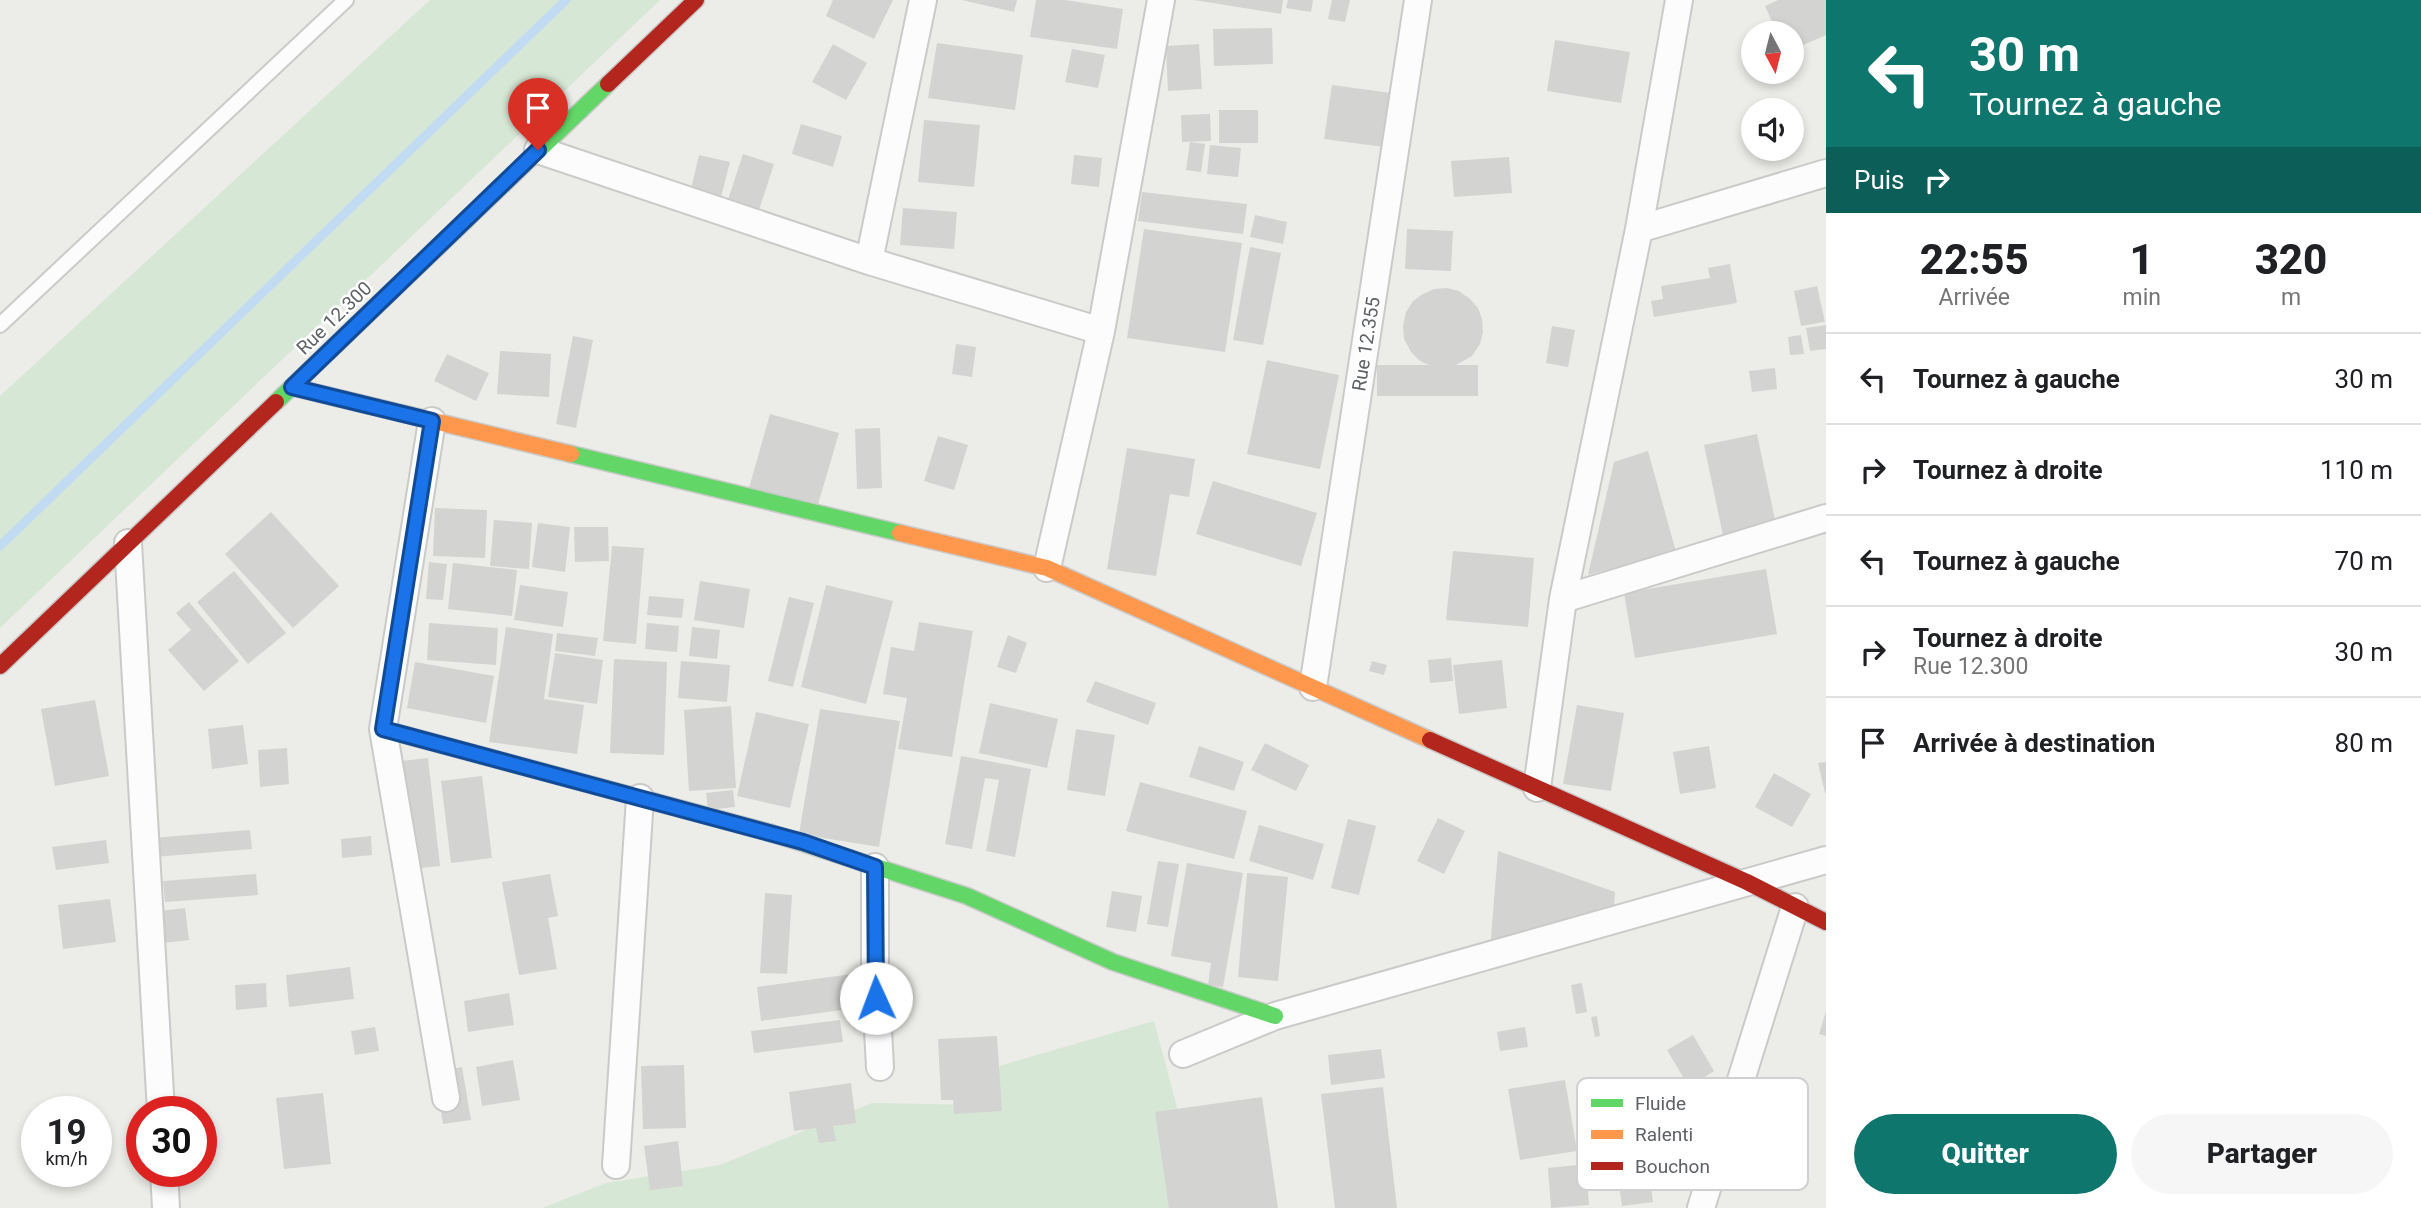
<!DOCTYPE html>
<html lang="fr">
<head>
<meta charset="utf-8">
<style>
	:root { --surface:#fff; --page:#f6f6f6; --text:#202124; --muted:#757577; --line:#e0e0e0; --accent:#0f766e }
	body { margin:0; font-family:Roboto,sans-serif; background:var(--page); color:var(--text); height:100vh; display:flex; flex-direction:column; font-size:26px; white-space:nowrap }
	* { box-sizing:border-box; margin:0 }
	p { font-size:23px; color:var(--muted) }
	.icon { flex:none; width:38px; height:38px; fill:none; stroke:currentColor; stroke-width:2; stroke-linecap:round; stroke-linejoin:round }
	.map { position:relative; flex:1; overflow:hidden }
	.side { display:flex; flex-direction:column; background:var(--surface); width:595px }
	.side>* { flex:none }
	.banner { background:#0f766e; color:#fff; overflow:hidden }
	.needle { width:46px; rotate:173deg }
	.controls { position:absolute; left:1741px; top:21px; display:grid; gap:14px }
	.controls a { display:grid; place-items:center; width:63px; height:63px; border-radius:50%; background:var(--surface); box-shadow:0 4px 10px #0003; font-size:35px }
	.speed { position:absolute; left:21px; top:1096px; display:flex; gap:14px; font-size:35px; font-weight:700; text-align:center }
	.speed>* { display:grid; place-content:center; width:91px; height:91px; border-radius:50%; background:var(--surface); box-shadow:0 4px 10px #0003; line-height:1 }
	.speed small { font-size:18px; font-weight:400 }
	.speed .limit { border:10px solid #d22; background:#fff; color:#111 }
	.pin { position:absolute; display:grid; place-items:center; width:60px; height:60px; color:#fff; margin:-72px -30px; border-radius:50% 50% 50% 0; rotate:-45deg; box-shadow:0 0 7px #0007 }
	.pin .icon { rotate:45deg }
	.me { position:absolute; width:77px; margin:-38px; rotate:358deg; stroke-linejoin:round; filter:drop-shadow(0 0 5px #0008) }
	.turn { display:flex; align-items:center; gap:24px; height:147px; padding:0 28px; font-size:32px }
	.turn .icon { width:91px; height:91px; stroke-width:2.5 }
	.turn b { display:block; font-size:49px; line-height:60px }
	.then { display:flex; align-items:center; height:66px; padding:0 28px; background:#0003; gap:14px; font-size:26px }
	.eta { display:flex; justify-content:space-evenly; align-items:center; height:119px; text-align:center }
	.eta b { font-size:42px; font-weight:800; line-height:49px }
	.button { display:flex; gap:14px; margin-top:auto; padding:14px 28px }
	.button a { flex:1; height:80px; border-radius:42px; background:var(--accent); color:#fff; font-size:28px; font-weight:800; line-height:80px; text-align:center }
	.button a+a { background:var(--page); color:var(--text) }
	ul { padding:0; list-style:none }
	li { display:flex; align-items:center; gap:21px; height:91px; padding:0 28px; border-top:2px solid var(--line) }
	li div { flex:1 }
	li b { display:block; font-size:26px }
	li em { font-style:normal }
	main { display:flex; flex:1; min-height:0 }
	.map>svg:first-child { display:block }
	.green { fill:#d7e7d5 }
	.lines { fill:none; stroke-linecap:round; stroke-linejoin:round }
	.stream { stroke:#c1dcf2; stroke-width:9 }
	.building { fill:#d3d3d1 }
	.lane-casing { stroke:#cacac9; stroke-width:18 }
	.street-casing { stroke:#cacac9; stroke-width:30 }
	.fast-casing { stroke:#c9cac9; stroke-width:19 }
	.slow-casing { stroke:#c9cac9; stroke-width:19 }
	.jam-casing { stroke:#c9cac9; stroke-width:19 }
	.lane { stroke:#fcfcfc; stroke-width:14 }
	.street { stroke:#fcfcfc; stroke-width:26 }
	.fast { stroke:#63d668; stroke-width:16 }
	.slow { stroke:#ff974d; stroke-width:16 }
	.jam { stroke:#b3261e; stroke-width:16 }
	.route-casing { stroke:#114b97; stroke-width:18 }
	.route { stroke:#1a73e8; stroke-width:12 }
	.labels { text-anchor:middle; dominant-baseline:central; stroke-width:5; stroke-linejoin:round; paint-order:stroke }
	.street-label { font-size:19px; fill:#5e6165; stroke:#fff }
	.key { fill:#fff; stroke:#cfd0d1; stroke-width:2 }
	.key-label { font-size:19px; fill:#5e6165 }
</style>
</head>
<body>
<main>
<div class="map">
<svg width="1826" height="1208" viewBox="0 0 1826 1208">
	<rect width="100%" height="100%" fill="#ecece8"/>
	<path class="green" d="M430,0H660L0,628V396Z
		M1154,1021L1204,1208H542L606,1183L720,1165L872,1103L983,1105L982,1071Z"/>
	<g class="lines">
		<path class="stream" d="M0,546L566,0"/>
	</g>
	<path class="building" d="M833,0H893L874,39L826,16Z
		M962,0H1017L1014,12Z
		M1036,0H1065L1123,9L1117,49L1030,37Z
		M1194,0H1283L1281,14Z
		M1288,0H1313L1311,12L1286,8Z
		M1332,0H1350L1345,22L1328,19Z
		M1778,0H1826V35L1792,50V33H1777L1765,6Z
		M1272,28L1273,64L1214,66L1213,29Z
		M1555,40L1630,52L1621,103L1547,91Z
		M937,43L1023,55L1015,110L928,98Z
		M833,44L867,63L846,100L812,82Z
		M1199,44L1202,89L1168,91L1166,46Z
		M1072,49L1105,55L1098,88L1065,82Z
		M1332,85L1391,93L1384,147L1324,139Z
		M1219,110H1258V143H1219Z
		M1210,114L1211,141L1182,142L1181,115Z
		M924,120L980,125L974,187L918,182Z
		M801,124L842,136L833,167L792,154Z
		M1190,142L1205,144L1201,172L1186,170Z
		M1210,145L1241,148L1238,177L1207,174Z
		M743,154L774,164L755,222L724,212Z
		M699,155L730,162L719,205L689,198Z
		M1074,155L1102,158L1099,187L1071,184Z
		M1509,157L1512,193L1454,197L1451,161Z
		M1142,192L1247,204L1243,234L1138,221Z
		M903,208L957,212L954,249L900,245Z
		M1255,215L1287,222L1283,244L1250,237Z
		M1144,229L1242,243L1225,352L1127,338Z
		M1407,229L1453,231L1451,271L1405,269Z
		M1250,247L1281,253L1263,345L1233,340Z
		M1730,264L1737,303L1654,317L1651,301L1663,299L1661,286L1710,278L1708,268Z
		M1817,286L1825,322L1801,326L1794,291Z
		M1447,288L1459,291L1470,299L1478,308L1482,319L1483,332L1480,344L1472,356L1456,365H1478V396H1377V365H1429L1420,361L1411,352L1404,339L1403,326L1406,312L1413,301L1423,294L1434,289Z
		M1826,325V349L1810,351L1806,328Z
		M1552,326L1575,330L1568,367L1546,363Z
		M1801,335L1804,354L1790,355L1788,337Z
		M573,336L593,340L576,428L556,424Z
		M956,344L976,347L972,377L952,374Z
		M500,351L551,354L549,397L497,394Z
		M447,354L489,373L476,401L434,381Z
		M1267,360L1339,375L1320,469L1247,454Z
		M1775,368L1777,389L1752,392L1749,371Z
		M770,414L839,433L817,508L749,488Z
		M880,428L882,488L857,489L855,429Z
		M1757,434L1777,529L1724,540L1704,445Z
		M938,436L968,445L954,490L924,481Z
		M1127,448L1195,459L1189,497L1170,494L1156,576L1107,569Z
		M1648,451L1676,552L1588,575L1614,462Z
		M1213,481L1317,513L1301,566L1196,534Z
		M435,508L487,510L485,558L433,556Z
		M271,512L339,586L293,628L225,554Z
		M494,520L532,523L529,569L490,566Z
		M538,523L570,527L565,572L532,567Z
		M574,527H608L609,561L575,562Z
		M612,546L644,548L636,644L603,641Z
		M1453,551L1534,558L1528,627L1446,620Z
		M429,562L447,564L443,600L426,599Z
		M453,563L517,570L512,616L448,609Z
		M1766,569L1777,634L1635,658L1624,593Z
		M234,571L286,633L248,664L197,602Z
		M700,581L750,589L744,628L694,620Z
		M520,585L568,592L563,627L514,620Z
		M826,585L893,601L866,704L801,687Z
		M649,596L684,599L682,618L647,615Z
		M789,597L814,603L793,687L768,681Z
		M189,602L239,661L204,691L168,650L191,630L176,613Z
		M919,622L973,631L952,757L898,749L907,698L883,694L891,647L914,651Z
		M429,623L498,628L496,665L427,660Z
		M647,623L679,626L677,652L645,649Z
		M506,627L553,634L544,699L584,705L577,754L489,742Z
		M692,627L720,630L717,659L689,656Z
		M557,633L598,638L595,656L555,651Z
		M1008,635L1027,643L1016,673L997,667Z
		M555,653L603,660L597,704L548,697Z
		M1451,658L1453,681L1430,683L1428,660Z
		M614,659L667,662L664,755L610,753Z
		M1502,660L1507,708L1459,714L1453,665Z
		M681,661L730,665L727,702L678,698Z
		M1372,661L1387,665L1384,675L1369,671Z
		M415,662L494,676L486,723L407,708Z
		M1095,681L1156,703L1148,725L1086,702Z
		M95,700L109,776L55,786L41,709Z
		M990,703L1058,719L1047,768L979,753Z
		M1577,705L1624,713L1611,791L1563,784Z
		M731,706L736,788L689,791L684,710Z
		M820,709L900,721L879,847L799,834Z
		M756,712L809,724L790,808L737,796Z
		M243,725L248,764L212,769L208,729Z
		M1076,729L1115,735L1105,796L1067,790Z
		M1265,743L1309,765L1296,791L1251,770Z
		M1199,746L1244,762L1234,791L1189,777Z
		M1709,746L1716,788L1680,794L1673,752Z
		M287,748L289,784L260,787L258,750Z
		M961,756L1031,769L1015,857L986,851L999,780L985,778L972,849L945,844Z
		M428,758L440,866L404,870L392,762Z
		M1826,762V793H1825L1818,763Z
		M1774,773L1811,794L1792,827L1755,807Z
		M482,776L492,858L451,863L441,781Z
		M1140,782L1247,811L1234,859L1126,831Z
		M733,790L735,807L708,810L706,793Z
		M1438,818L1465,831L1444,874L1417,861Z
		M1348,819L1376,826L1359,895L1331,888Z
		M1259,825L1324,844L1313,880L1249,861Z
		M250,830L252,849L154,857L152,838Z
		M371,836L372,855L342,858L341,839Z
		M106,840L109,863L56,870L52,847Z
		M1498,851L1615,892L1613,918L1490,949Z
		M1158,861L1179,864L1168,927L1147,924Z
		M1187,863L1243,873L1223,987L1208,985L1211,963L1171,956Z
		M1247,873L1288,877L1278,981L1238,977Z
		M256,874L258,895L165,902L163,881Z
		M550,874L558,916L548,918L557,969L519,975L502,882Z
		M1112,891L1142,896L1136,932L1106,927Z
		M765,893L792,895L787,974L760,973Z
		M110,899L116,942L63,949L58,905Z
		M185,908L189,940L155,944L151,912Z
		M350,967L354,999L289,1007L286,975Z
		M859,973L864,1007L761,1021L757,987Z
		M266,983L267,1007L236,1010L235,985Z
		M1582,983L1587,1012L1576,1014L1571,985Z
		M509,993L514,1025L468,1032L464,1001Z
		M1826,1011V1036L1819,1034Z
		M1597,1016L1600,1036L1595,1037L1591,1017Z
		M840,1020L843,1042L754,1053L751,1031Z
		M375,1027L379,1051L355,1055L351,1031Z
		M1525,1027L1528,1047L1500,1051L1497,1032Z
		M1693,1035L1714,1071L1689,1087L1667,1050Z
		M997,1036L1002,1111L954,1114L953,1100H941L938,1039Z
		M1381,1049L1385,1078L1331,1085L1328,1055Z
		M513,1060L520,1100L482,1106L476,1067Z
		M684,1065L686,1128L643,1129L641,1066Z
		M462,1067L471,1120L443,1124L435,1072Z
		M1565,1080L1577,1151L1520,1160L1508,1089Z
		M851,1083L856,1123L833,1126L836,1141L819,1143L816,1128L794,1131L789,1092Z
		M1383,1087L1397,1208H1335L1321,1094Z
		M323,1093L331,1164L284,1169L276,1098Z
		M1262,1097L1278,1208H1169L1155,1112Z
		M1643,1124L1653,1202L1622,1206L1611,1128Z
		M678,1141L683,1186L650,1190L644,1146Z
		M1586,1164L1589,1205L1551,1208L1548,1168Z"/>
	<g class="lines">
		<defs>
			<path id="lane" d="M0,325L346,0"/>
			<path id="street" d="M538,150L869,261L1101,331
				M1639,229L1826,173
				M869,261L923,0
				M432,421L383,729L446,1098
				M128,543L161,1111
				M1047,568L1101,331L1161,0
				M1563,599L1826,518
				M1313,687L1418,0
				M1537,788L1563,599L1639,229L1679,0
				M875,867V975L880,1067
				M1183,1054L1275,1016L1826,860
				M616,1165L640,798
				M164,1171L166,1208
				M1701,1208L1795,907"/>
			<path id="fast" d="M276,402L608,84
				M571,454L900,533
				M771,833L967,896L1113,962L1275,1016"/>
			<path id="slow" d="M292,387L571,454
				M900,533L1047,568L1430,740
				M383,729L771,833"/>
			<path id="jam" d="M608,84L696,0
				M0,666L276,402
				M1430,740L1747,882L1826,922"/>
		</defs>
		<use href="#lane" class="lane-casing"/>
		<use href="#street" class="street-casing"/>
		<use href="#fast" class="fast-casing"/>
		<use href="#slow" class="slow-casing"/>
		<use href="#jam" class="jam-casing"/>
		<use href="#lane" class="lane"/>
		<use href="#street" class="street"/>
		<use href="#fast" class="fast"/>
		<use href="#slow" class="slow"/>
		<use href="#jam" class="jam"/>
	</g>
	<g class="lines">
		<defs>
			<path id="route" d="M538,150L292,387L432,421L383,729L803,842L875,867L876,998"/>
		</defs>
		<use href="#route" class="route-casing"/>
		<use href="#route" class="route"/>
	</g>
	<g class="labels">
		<g class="street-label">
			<text transform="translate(334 318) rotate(-44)">Rue 12.300</text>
			<text transform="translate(1366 344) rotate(-81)">Rue 12.355</text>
		</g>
	</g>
	<rect x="1577" y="1078" width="231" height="112" rx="10" class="key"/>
	<rect x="1591" y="1099" width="32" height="8" fill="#63d668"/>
	<rect x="1591" y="1130" width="32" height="9" fill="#ff974d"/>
	<rect x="1591" y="1162" width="32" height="8" fill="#b3261e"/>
	<g class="key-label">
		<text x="1635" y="1110">Fluide</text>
		<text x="1635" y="1141">Ralenti</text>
		<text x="1635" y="1173">Bouchon</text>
	</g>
</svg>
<div class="controls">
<a><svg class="needle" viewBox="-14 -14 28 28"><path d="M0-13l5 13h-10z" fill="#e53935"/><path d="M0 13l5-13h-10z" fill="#757577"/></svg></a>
<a><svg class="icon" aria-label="sound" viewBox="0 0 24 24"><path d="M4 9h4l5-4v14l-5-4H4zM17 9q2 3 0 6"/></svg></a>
</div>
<div class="speed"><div>19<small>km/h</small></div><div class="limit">30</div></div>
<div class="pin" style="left:538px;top:150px;background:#d93025"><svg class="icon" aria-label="arrive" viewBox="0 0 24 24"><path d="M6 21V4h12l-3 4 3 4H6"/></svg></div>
<svg class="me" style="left:876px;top:998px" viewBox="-20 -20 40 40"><circle r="19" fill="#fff"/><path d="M0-13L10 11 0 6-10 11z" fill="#1a73e8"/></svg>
</div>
<section class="side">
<div class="banner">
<div class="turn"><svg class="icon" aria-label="left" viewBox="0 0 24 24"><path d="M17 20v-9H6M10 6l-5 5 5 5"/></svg><div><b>30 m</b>Tournez à gauche</div></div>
<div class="then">Puis<svg class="icon" aria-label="right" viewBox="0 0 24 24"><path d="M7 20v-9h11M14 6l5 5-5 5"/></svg></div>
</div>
<div class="eta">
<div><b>22:55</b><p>Arrivée</p></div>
<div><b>1</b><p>min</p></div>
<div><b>320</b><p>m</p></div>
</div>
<ul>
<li><svg class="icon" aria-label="left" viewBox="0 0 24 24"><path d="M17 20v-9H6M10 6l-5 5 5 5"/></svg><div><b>Tournez à gauche</b></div><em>30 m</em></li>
<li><svg class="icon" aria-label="right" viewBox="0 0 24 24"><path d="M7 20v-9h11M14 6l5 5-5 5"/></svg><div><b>Tournez à droite</b></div><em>110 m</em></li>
<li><svg class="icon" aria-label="left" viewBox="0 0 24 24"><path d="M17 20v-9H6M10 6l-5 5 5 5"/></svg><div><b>Tournez à gauche</b></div><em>70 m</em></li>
<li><svg class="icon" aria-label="right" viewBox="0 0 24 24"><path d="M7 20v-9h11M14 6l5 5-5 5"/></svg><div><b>Tournez à droite</b><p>Rue 12.300</p></div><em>30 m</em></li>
<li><svg class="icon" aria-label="arrive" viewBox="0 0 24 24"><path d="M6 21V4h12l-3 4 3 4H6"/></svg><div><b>Arrivée à destination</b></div><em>80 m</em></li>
</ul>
<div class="button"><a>Quitter</a><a>Partager</a></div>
</section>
</main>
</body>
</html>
